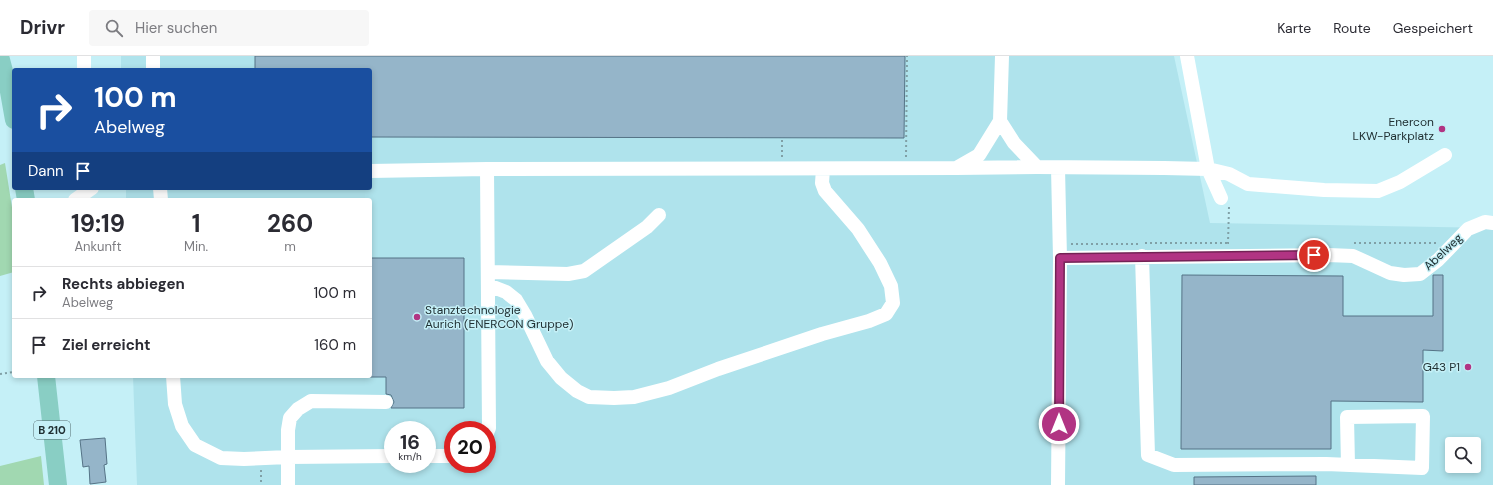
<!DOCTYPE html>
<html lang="de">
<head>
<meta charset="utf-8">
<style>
	:root { --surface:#fff; --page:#f7f7f7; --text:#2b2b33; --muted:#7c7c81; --line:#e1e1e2 }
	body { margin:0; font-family:"DM Sans",sans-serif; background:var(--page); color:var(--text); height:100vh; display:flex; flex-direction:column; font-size:15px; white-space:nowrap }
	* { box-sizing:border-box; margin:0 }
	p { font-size:13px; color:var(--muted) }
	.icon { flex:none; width:22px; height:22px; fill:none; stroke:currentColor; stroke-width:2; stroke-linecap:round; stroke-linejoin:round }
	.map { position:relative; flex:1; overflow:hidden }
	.side { position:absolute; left:12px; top:142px; width:360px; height:180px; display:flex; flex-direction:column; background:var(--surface); border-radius:4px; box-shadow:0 2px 6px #0003 }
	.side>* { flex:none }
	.guide { position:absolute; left:12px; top:12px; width:360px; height:122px; border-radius:4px; box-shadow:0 2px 6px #0003; background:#1a4fa0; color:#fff; overflow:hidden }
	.buttons { position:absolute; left:1445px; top:381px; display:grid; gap:8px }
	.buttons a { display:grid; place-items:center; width:36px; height:36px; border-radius:4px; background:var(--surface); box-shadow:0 2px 6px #0003; font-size:20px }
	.speed { position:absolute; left:384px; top:365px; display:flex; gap:8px; font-size:20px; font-weight:700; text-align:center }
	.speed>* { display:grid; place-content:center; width:52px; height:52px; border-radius:50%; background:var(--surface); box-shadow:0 2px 6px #0003; line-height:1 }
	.speed small { font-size:10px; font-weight:400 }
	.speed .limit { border:6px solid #d22; background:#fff; color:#111 }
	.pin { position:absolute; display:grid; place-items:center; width:34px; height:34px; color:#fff; margin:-17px; border:2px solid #fff; border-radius:50%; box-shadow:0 1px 4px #0007 }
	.me { position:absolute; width:44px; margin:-22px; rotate:0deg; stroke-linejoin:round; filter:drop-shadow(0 0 3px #0008) }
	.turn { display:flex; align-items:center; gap:14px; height:84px; padding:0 16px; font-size:18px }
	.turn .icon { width:52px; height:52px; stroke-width:2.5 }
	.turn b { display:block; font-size:28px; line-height:34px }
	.then { display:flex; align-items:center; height:38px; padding:0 16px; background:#0003; gap:8px; font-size:15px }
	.eta { display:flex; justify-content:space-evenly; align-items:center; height:68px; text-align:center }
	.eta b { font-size:24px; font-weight:700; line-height:28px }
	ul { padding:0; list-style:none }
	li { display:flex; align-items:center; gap:12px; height:52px; padding:0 16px; border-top:1px solid var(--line) }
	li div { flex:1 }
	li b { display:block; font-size:15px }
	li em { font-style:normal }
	header { display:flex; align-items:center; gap:24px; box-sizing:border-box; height:56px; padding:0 20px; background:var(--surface); border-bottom:1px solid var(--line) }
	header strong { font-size:19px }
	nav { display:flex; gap:22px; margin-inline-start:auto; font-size:14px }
	.search { width:280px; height:36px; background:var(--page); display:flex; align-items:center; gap:10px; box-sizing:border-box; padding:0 14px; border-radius:4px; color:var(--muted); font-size:15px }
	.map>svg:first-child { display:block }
	.built { fill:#afe3ec; fill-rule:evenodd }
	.grass { fill:#a1d8b1 }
	.building { fill:#95b5c9; stroke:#557386 }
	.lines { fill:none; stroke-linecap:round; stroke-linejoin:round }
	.path { stroke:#80a0a6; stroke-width:2; stroke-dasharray:2 3; stroke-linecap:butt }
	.minor { stroke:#fff; stroke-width:14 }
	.major { stroke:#89cec4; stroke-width:18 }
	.route-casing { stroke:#732255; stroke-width:10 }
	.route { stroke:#b13483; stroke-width:7 }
	.poi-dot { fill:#b13483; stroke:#c5f0f7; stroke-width:1.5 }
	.labels { text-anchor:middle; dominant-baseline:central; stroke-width:3; stroke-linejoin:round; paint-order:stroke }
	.shield { fill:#c5f0f7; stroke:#526a6e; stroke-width:1 }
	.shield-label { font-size:11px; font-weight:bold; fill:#203033 }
	.poi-label { font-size:12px; fill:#203033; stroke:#c5f0f7; text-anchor:end }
	.street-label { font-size:12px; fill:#203033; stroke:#c5f0f7 }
</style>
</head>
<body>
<header>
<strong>Drivr</strong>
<div class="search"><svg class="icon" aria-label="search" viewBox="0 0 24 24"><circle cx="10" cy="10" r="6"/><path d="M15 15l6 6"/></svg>Hier suchen</div>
<nav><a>Karte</a><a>Route</a><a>Gespeichert</a></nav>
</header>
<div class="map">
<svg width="1493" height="429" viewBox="0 0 1493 429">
	<rect width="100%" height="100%" fill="#c5f0f7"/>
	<path class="built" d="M121,0H1174L1210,167L1493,172V429H137L133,320H370V144H126V132H370V14H121ZM393,374H427V408H393ZM453,374H487V408H453ZM1452,388H1474V410H1452Z"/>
	<path class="grass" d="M5,107L14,164V216L0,220V109Z
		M41,400L44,429H0V410Z"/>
	<path class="building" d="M255,0H905L904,82L370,81V14H255Z
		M370,202H464V352H391L394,346L391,339L386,338V321H370Z
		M1182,219L1343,220V260H1433V219H1443V295L1423,294V346L1331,345V393H1181Z
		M105,382L107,408L104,409L106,426L90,428L89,410L83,411L80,384Z
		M1316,420V429H1194V421Z"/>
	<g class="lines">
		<path class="path" d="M782,101V82
			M906,101L907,0
			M1229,151L1228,187H1230
			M1145,187H1227
			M1354,187H1438
			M1071,188H1141
			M0,318L14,316
			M261,414V429"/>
		<path class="minor" d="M84,0V14
			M153,0V14
			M1187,0L1208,113L1221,142
			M1000,65L1014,87L1037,111
			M958,111L979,99L1000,65L1002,0
			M1058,112L1060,202L1058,429
			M370,115L487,113L956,112L1037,111L1164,112L1208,113L1229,118L1248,128L1324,134L1378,135L1400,126L1445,99
			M160,132L161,144
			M75,144L92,132
			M1142,200L1148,399L1174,409L1326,408L1422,412L1423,360L1347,361L1348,409
			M1060,202L1328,199L1353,200L1390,217L1404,219L1420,218L1438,204L1468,173L1485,166L1493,167
			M488,216L568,218L584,215L647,171L659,159
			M488,229L506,236L516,244L525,259L547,305L561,322L577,335L589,341L614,342L634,341L669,332L718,313L822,278L869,265L886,258L893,247L891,230L880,207L858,173L825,135L822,127L823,113
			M173,320L175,348L182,370L195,389L221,402L244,403L288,401V374L290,362L298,353L311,345L386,346
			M487,377L489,372L487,113
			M427,400H453
			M288,429V401L393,400"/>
		<path class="major" d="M0,0L8,30L14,64
			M24,132L26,144
			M46,320L58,429"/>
	</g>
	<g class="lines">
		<defs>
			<path id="route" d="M1059,368L1060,202L1314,199"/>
		</defs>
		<use href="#route" class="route-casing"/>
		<use href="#route" class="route"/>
	</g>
	<g class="poi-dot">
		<circle cx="1442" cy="73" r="4"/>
		<circle cx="417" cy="261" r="4"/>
		<circle cx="1468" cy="311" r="4"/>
	</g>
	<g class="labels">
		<rect class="shield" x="34" y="365" width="36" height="18" rx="3"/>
		<g class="shield-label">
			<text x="52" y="374">B 210</text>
		</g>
		<g class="poi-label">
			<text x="1434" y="66">Enercon<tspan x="1434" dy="14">LKW-Parkplatz</tspan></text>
			<text x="425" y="254" text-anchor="start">Stanztechnologie<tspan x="425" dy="14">Aurich (ENERCON Gruppe)</tspan></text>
			<text x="1460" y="311">G43 P1</text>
		</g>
		<g class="street-label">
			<text transform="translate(1443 196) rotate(-43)">Abelweg</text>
		</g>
	</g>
</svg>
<div class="buttons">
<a><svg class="icon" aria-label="search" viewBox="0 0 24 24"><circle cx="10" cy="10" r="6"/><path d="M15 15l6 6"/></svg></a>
</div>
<div class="speed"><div>16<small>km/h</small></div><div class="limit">20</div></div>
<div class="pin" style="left:1314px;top:199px;background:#d93025"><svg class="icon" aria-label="arrive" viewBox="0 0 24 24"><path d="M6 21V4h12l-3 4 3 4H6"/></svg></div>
<svg class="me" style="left:1059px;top:368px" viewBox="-20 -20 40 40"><circle r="17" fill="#b13483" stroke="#fff" stroke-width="3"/><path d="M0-11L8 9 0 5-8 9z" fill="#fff"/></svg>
<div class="guide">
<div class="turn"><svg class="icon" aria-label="right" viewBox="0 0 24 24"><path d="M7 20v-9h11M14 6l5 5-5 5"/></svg><div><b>100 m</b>Abelweg</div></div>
<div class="then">Dann<svg class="icon" aria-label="arrive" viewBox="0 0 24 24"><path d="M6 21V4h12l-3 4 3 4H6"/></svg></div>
</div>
<section class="side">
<div class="eta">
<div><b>19:19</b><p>Ankunft</p></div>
<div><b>1</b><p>Min.</p></div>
<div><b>260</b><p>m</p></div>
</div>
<ul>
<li><svg class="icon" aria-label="right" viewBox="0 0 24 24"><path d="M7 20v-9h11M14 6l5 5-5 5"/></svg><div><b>Rechts abbiegen</b><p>Abelweg</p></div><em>100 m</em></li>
<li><svg class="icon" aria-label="arrive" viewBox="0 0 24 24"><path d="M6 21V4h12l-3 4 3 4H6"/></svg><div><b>Ziel erreicht</b></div><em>160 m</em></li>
</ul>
</section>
</div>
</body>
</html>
